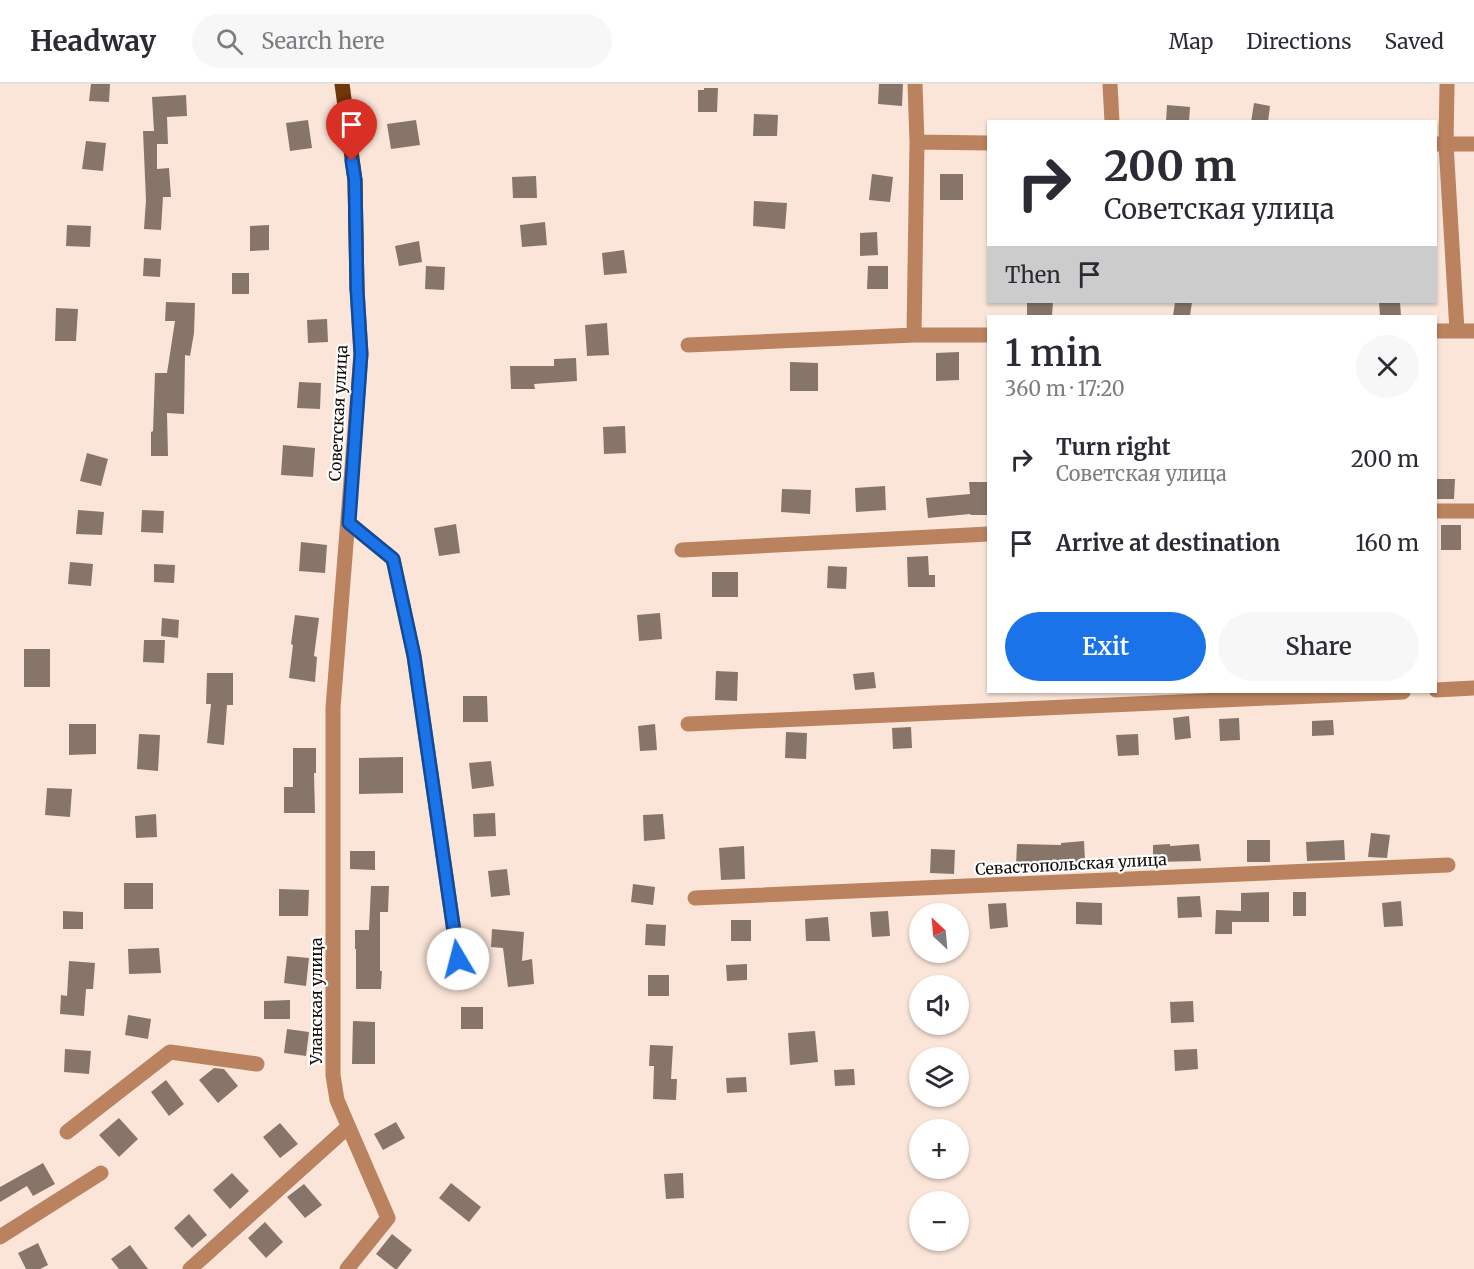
<!DOCTYPE html>
<html lang="en">
<head>
<meta charset="utf-8">
<style>
	:root { --surface:#fff; --page:#f7f7f7; --text:#2b2b33; --muted:#7c7c81; --line:#e1e1e2; --accent:#1a73e8 }
	body { margin:0; font-family:Merriweather,serif; background:var(--page); color:var(--text); height:100vh; display:flex; flex-direction:column; font-size:22px; white-space:nowrap }
	* { box-sizing:border-box; margin:0 }
	p { font-size:20px; color:var(--muted) }
	.icon { flex:none; width:33px; height:33px; fill:none; stroke:currentColor; stroke-width:2; stroke-linecap:round; stroke-linejoin:round }
	.map { position:relative; flex:1; overflow:hidden }
	.side { position:absolute; left:987px; top:231px; width:450px; height:378px; display:flex; flex-direction:column; background:var(--surface); border-radius:0px; box-shadow:0 2px 4px #0004 }
	.side>* { flex:none }
	.top-card { position:absolute; left:987px; top:36px; width:450px; height:183px; border-radius:0px; box-shadow:0 2px 4px #0004; background:#fff; color:var(--text); overflow:hidden }
	.needle { width:39px; rotate:334deg }
	.tools { position:absolute; left:909px; top:819px; display:grid; gap:12px }
	.tools a { display:grid; place-items:center; width:60px; height:60px; border-radius:50%; background:var(--surface); box-shadow:0 2px 4px #0004; font-size:30px }
	.pin { position:absolute; display:grid; place-items:center; width:51px; height:51px; color:#fff; margin:-62px -26px; border-radius:50% 50% 50% 0; rotate:-45deg; box-shadow:0 0 6px #0007 }
	.pin .icon { rotate:45deg }
	.me { position:absolute; width:66px; margin:-33px; rotate:352deg; stroke-linejoin:round; filter:drop-shadow(0 0 4px #0008) }
	.turn { display:flex; align-items:center; gap:21px; height:126px; padding:0 18px; font-size:27px }
	.turn .icon { width:78px; height:78px; stroke-width:2.5 }
	.turn b { display:block; font-size:42px; line-height:51px }
	.then { display:flex; align-items:center; height:57px; padding:0 18px; background:#0003; gap:12px; font-size:22px }
	.round { display:grid; place-items:center; flex:none; width:63px; height:63px; border-radius:32px; background:var(--page) }
	.head { display:flex; align-items:center; justify-content:space-between; height:102px; padding:0 18px }
	h1 { font-size:36px; font-weight:600; line-height:45px }
	.primary-button { display:flex; gap:12px; margin-top:auto; padding:12px 18px }
	.primary-button a { flex:1; height:69px; border-radius:36px; background:var(--accent); color:#fff; font-size:24px; font-weight:600; line-height:69px; text-align:center }
	.primary-button a+a { background:var(--page); color:var(--text) }
	ul { padding:0; list-style:none }
	li { display:flex; align-items:center; gap:18px; height:84px; padding:0 18px }
	li div { flex:1 }
	li b { display:block; font-size:22px }
	li em { font-style:normal }
	header { display:flex; align-items:center; gap:36px; box-sizing:border-box; height:84px; padding:0 30px; background:var(--surface); border-bottom:2px solid var(--line) }
	header strong { font-size:28px }
	nav { display:flex; gap:33px; margin-inline-start:auto; font-size:21px }
	.search { width:420px; height:54px; background:var(--page); display:flex; align-items:center; gap:15px; box-sizing:border-box; padding:0 21px; border-radius:33px; color:var(--muted); font-size:22px }
	.map>svg:first-child { display:block }
	.building { fill:#88756a }
	.lines { fill:none; stroke-linecap:round; stroke-linejoin:round }
	.minor { stroke:#ba825e; stroke-width:15 }
	.major { stroke:#703709; stroke-width:15 }
	.route-casing { stroke:#114b97; stroke-width:15 }
	.route { stroke:#1a73e8; stroke-width:10 }
	.labels { text-anchor:middle; dominant-baseline:central; stroke-width:4.5; stroke-linejoin:round; paint-order:stroke }
	.street-label { font-size:16px; fill:#120b08; stroke:#fff }
</style>
</head>
<body>
<header>
<strong>Headway</strong>
<div class="search"><svg class="icon" aria-label="search" viewBox="0 0 24 24"><circle cx="10" cy="10" r="6"/><path d="M15 15l6 6"/></svg>Search here</div>
<nav><a>Map</a><a>Directions</a><a>Saved</a></nav>
</header>
<div class="map">
<svg width="1474" height="1185" viewBox="0 0 1474 1185">
	<rect width="100%" height="100%" fill="#fae5d8"/>
	<path class="building" d="M91,0H110L109,18L89,17Z
		M879,0H903L902,22L878,20Z
		M704,4H718L717,28H698V6H704Z
		M186,11L187,32L167,33L168,60H157V85L169,84L171,113H163L161,146L144,145L146,116L143,47H154L152,13Z
		M1254,19L1270,22L1268,38H1251Z
		M1167,21L1190,23L1189,38H1166Z
		M754,30L778,31L777,52H753Z
		M308,36L312,64L290,67L286,39Z
		M416,36L420,61L391,65L387,40Z
		M86,57L106,59L103,87L82,85Z
		M872,90L893,93L890,118L869,116Z
		M940,90H963V116H940Z
		M536,92L537,114H513L512,93Z
		M754,117L787,119L785,145L753,142Z
		M545,138L547,161L522,163L520,141Z
		M67,141L91,142L90,163L66,162Z
		M269,141V166L250,167V142Z
		M877,148L878,171L860,172V149Z
		M419,157L422,178L399,182L395,162Z
		M624,166L627,189L604,191L602,169Z
		M144,174L161,175L160,193L143,192Z
		M426,182L445,183L444,206L425,205Z
		M868,182H888V205H867Z
		M232,189H249V210H232Z
		M166,218L195,219L194,249L190,272L185,271L184,330L167,329L168,372H151V348L153,347L155,289H167L175,237H165Z
		M1027,218H1053L1052,232H1027Z
		M1175,218H1192L1190,232H1173Z
		M1379,218H1400L1401,232H1380Z
		M56,224L78,225L76,257H55Z
		M327,235L328,258L308,259L307,236Z
		M607,239L609,271L587,272L585,241Z
		M959,268V296L936,297V269Z
		M576,274L577,297L534,300L535,305H511L510,282H554V275Z
		M790,278L818,279V307H790Z
		M299,298L321,299L320,325L297,324Z
		M625,342L626,369L604,370L603,343Z
		M283,361L315,364L313,393L281,391Z
		M87,369L108,375L101,402L80,397Z
		M1436,395H1455L1454,415H1436Z
		M969,398H988V431H971L970,430L928,434L926,414L970,410Z
		M885,402L886,426L856,428L855,404Z
		M782,405L811,406L810,430L781,428Z
		M78,426L104,428L102,451L76,450Z
		M142,426L164,427L163,449L141,448Z
		M456,440L460,469L439,472L434,444Z
		M1441,441H1461V466H1441Z
		M301,458L327,461L325,489L299,487Z
		M928,472L929,491H935V503H908L907,473Z
		M70,478L93,480L91,502L68,500Z
		M154,480L175,481L174,499L154,498Z
		M828,482L847,483L846,505L827,504Z
		M712,488H738V513H712Z
		M660,529L662,555L639,557L637,531Z
		M295,531L319,534L314,572L317,573L315,598L289,594L293,561L291,560Z
		M162,534L179,536L178,554L161,552Z
		M144,556H165L164,579L143,578Z
		M24,565H50V603H24Z
		M716,587L738,588L737,617L715,616Z
		M874,588L876,604L855,606L853,590Z
		M207,589H233V621H227L224,661L207,659L211,620H206Z
		M463,612H487L488,638H463Z
		M1189,632L1191,654L1175,656L1173,634Z
		M1239,634L1240,656L1220,657L1219,635Z
		M1333,636L1334,651L1312,652V637Z
		M69,640H96V670L69,671Z
		M655,640L657,666L640,667L638,642Z
		M911,643L912,664L893,665L892,644Z
		M786,648L807,649L806,675L785,674Z
		M139,650L160,651L158,687L137,685Z
		M1138,650L1139,671L1118,672L1116,651Z
		M293,664H316V689H314L315,729H284V703H293Z
		M403,673V709L359,710V674Z
		M491,677L494,702L472,705L469,679Z
		M47,704L72,705L70,733L45,731Z
		M495,729L496,752L474,753L473,730Z
		M156,730L157,753L136,754L135,732Z
		M663,730L665,755L644,757L643,731Z
		M1371,749L1390,751L1387,774L1368,773Z
		M1247,756H1270V778H1247Z
		M1344,756L1345,776L1307,777L1306,758Z
		M1084,757L1085,777L1042,779V782H1016L1017,760L1061,761V759Z
		M1170,760V762L1199,760L1201,777L1153,778V761Z
		M744,762L745,795L721,796L719,764Z
		M931,765L955,766L954,790L930,789Z
		M350,767H375V786L350,785Z
		M507,785L510,811L491,813L488,787Z
		M124,799H153V825H124Z
		M633,800L655,803L653,821L631,818Z
		M371,802H389L388,828H380V887H382L381,905H356V865H355V846H369Z
		M279,805L309,806L308,832H279Z
		M1269,808V838H1232V850H1215L1216,826L1241,827V809Z
		M1293,808H1306V832H1293Z
		M1200,812L1202,833L1178,834L1177,813Z
		M1401,817L1403,842L1384,843L1382,819Z
		M1076,818L1102,819V841L1076,840Z
		M1006,819L1008,843L990,845L988,820Z
		M63,827L83,828V845H63Z
		M888,827L890,852L872,853L870,828Z
		M828,833L830,857H806L805,835Z
		M731,836H751V857H731Z
		M646,840L666,841L665,862L645,861Z
		M492,845L524,848L522,877L532,875L534,900L508,903L503,864L491,863Z
		M159,864L161,889L129,890L128,865Z
		M287,872L309,874L306,902L284,899Z
		M69,877L95,879L93,905H86L84,932L60,930L61,911L67,912Z
		M747,880V896L727,897L726,881Z
		M648,891H669V912H648Z
		M290,916V935H264V917Z
		M1193,917L1194,938L1171,939L1170,918Z
		M461,923H483V945H461Z
		M128,931L151,935L148,955L125,951Z
		M353,937L375,938V980H352Z
		M287,945L309,948L306,972L284,969Z
		M815,947L818,978L790,981L788,949Z
		M650,961L673,962L671,995H677L676,1016L653,1015L654,982H649Z
		M65,965L91,967L89,990L64,988Z
		M1197,965L1198,985L1175,987L1174,966Z
		M214,984L224,985L238,1002L218,1019L199,996Z
		M854,985L855,1001L835,1002L834,986Z
		M746,993L747,1008L727,1009L726,994Z
		M166,996L184,1020L169,1032L151,1008Z
		M119,1034L138,1055L119,1073L99,1051Z
		M396,1038L405,1054L383,1066L374,1050Z
		M280,1039L298,1060L280,1074L263,1053Z
		M43,1079L55,1100L33,1112L27,1102L0,1118V1103Z
		M232,1089L249,1107L230,1125L213,1106Z
		M683,1089L684,1114L666,1115L664,1090Z
		M451,1099L481,1123L469,1138L439,1114Z
		M304,1100L322,1121L305,1134L287,1113Z
		M189,1130L207,1151L192,1164L174,1144Z
		M265,1138L283,1158L266,1174L248,1154Z
		M392,1150L412,1166L397,1185H395L376,1170Z
		M38,1159L48,1181L40,1185H26L18,1169Z
		M130,1161L148,1185H119L111,1175Z"/>
	<g class="lines">
		<path class="minor" d="M1110,0L1112,38
			M1447,0L1446,60L1457,247
			M917,58L988,59
			M1436,60H1474
			M1436,247H1474
			M914,251L917,58L915,0
			M688,261L914,251H988
			M1436,427H1474
			M349,439L393,475L414,572L458,875
			M682,466L988,450
			M1436,606L1474,604
			M688,640L1403,608
			M695,814L1448,781
			M67,1048L170,968L257,980
			M0,1153L101,1089
			M190,1185L348,1043
			M347,1185L388,1134L337,1016L333,991V624L361,270L357,205"/>
		<path class="major" d="M342,0L355,96L357,205"/>
	</g>
	<g class="lines">
		<defs>
			<path id="route" d="M352,77L355,96L357,205L361,270L349,439L393,475L414,572L458,875"/>
		</defs>
		<use href="#route" class="route-casing"/>
		<use href="#route" class="route"/>
	</g>
	<g class="labels">
		<g class="street-label">
			<text transform="translate(338 329) rotate(-87)">Советская улица</text>
			<text transform="translate(1071 780) rotate(-3)">Севастопольская улица</text>
			<text transform="translate(316 917) rotate(-90)">Уланская улица</text>
		</g>
	</g>
</svg>
<div class="tools">
<a><svg class="needle" viewBox="-14 -14 28 28"><path d="M0-13l5 13h-10z" fill="#e53935"/><path d="M0 13l5-13h-10z" fill="#7c7c81"/></svg></a>
<a><svg class="icon" aria-label="sound" viewBox="0 0 24 24"><path d="M4 9h4l5-4v14l-5-4H4zM17 9q2 3 0 6"/></svg></a>
<a><svg class="icon" aria-label="layers" viewBox="0 0 24 24"><path d="M12 4l9 5-9 5-9-5zM3 14l9 5 9-5"/></svg></a>
<a>+</a>
<a>−</a>
</div>
<div class="pin" style="left:352px;top:77px;background:#d93025"><svg class="icon" aria-label="arrive" viewBox="0 0 24 24"><path d="M6 21V4h12l-3 4 3 4H6"/></svg></div>
<svg class="me" style="left:458px;top:875px" viewBox="-20 -20 40 40"><circle r="19" fill="#fff"/><path d="M0-13L10 11 0 6-10 11z" fill="#1a73e8"/></svg>
<div class="top-card">
<div class="turn"><svg class="icon" aria-label="right" viewBox="0 0 24 24"><path d="M7 20v-9h11M14 6l5 5-5 5"/></svg><div><b>200 m</b>Советская улица</div></div>
<div class="then">Then<svg class="icon" aria-label="arrive" viewBox="0 0 24 24"><path d="M6 21V4h12l-3 4 3 4H6"/></svg></div>
</div>
<section class="side">
<div class="head"><div><h1>1 min</h1><p>360 m · 17:20</p></div><a class="round"><svg class="icon" aria-label="close" viewBox="0 0 24 24"><path d="M6 6l12 12M18 6L6 18"/></svg></a></div>
<ul>
<li><svg class="icon" aria-label="right" viewBox="0 0 24 24"><path d="M7 20v-9h11M14 6l5 5-5 5"/></svg><div><b>Turn right</b><p>Советская улица</p></div><em>200 m</em></li>
<li><svg class="icon" aria-label="arrive" viewBox="0 0 24 24"><path d="M6 21V4h12l-3 4 3 4H6"/></svg><div><b>Arrive at destination</b></div><em>160 m</em></li>
</ul>
<div class="primary-button"><a>Exit</a><a>Share</a></div>
</section>
</div>
</body>
</html>
